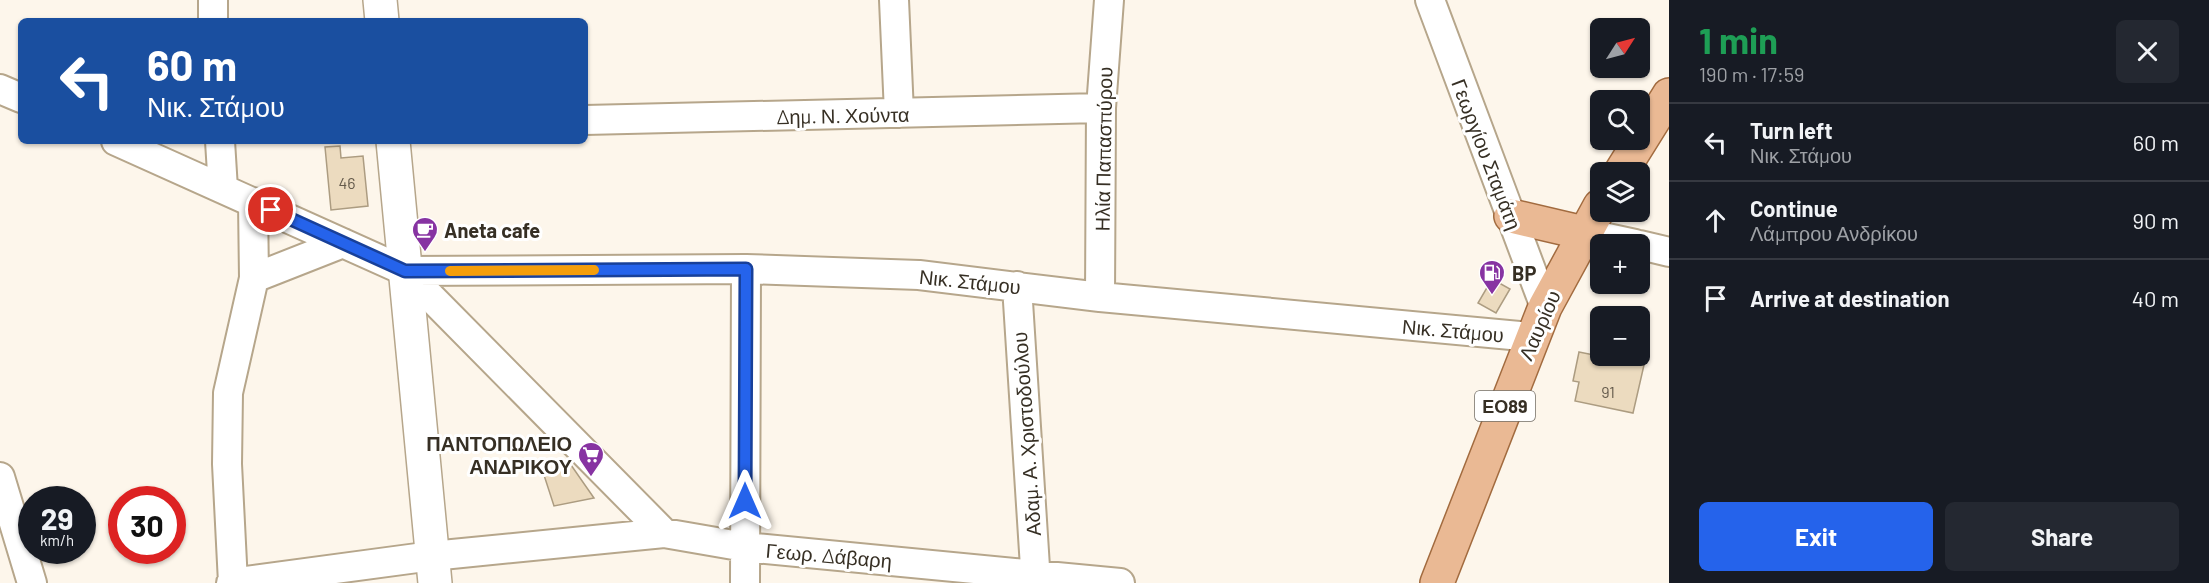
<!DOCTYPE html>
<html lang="en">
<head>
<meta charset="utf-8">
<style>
	:root { --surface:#171b24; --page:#242831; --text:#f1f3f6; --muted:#9ea1a6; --line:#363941; --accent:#2563eb }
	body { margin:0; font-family:Barlow,sans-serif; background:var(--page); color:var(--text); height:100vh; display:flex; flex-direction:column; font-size:22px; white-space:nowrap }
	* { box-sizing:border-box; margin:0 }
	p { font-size:20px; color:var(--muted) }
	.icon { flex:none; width:33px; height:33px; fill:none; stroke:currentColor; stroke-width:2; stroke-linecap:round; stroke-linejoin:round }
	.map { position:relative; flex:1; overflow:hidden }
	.drawer { display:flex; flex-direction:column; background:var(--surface); width:540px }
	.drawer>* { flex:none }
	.top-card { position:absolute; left:18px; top:18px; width:570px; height:126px; border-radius:9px; box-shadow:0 2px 4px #0004; background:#1a4fa0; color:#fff; overflow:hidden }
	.needle { width:39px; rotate:54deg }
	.controls { position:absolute; left:1590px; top:18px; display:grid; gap:12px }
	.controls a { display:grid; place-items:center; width:60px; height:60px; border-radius:9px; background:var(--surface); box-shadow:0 2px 4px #0004; font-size:30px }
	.speed { position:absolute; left:18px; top:486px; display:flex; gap:12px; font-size:30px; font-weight:700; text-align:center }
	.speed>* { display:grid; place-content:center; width:78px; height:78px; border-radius:50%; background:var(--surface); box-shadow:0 2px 4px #0004; line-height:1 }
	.speed small { font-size:15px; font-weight:400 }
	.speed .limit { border:9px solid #d22; background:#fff; color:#111 }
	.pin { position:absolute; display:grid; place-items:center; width:51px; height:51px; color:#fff; margin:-26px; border:3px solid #fff; border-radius:50%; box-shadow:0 2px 6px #0007 }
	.me { position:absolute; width:66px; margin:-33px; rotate:0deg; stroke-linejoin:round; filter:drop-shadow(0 0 4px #0008) }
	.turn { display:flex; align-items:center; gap:21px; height:126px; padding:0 30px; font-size:27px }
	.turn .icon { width:78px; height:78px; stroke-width:2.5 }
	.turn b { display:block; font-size:42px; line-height:51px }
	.round { display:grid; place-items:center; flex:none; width:63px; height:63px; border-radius:9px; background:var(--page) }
	.overview { display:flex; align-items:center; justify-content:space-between; height:102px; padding:0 30px }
	h1 { font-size:36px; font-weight:700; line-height:45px; color:#1e9e55 }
	.cta { display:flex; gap:12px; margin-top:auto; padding:12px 30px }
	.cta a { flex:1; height:69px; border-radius:9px; background:var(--accent); color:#fff; font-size:24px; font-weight:700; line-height:69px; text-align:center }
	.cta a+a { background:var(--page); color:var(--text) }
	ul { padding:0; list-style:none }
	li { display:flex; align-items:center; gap:18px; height:78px; padding:0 30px; border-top:2px solid var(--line) }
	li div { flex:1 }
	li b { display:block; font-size:22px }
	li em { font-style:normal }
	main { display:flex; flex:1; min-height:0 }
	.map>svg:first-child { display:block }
	.building { fill:#ecdbbf; stroke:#ac9c81; stroke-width:1.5 }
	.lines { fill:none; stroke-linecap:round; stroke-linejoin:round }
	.street-casing { stroke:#b6a68b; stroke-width:32 }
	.secondary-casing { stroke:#b6a68b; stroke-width:36 }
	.primary-casing { stroke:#a26b3f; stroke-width:36 }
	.street { stroke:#fff; stroke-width:28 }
	.secondary { stroke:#fff; stroke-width:33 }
	.primary { stroke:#eab994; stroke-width:33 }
	.route-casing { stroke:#184099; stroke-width:15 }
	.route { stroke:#2563eb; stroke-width:10 }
	.slow { stroke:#f59e0b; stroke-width:10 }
	.labels { text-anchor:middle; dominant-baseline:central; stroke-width:6; stroke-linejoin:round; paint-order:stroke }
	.number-label { font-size:16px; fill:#645a4b }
	.shield { fill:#fff; stroke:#726d66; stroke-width:1.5 }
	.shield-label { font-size:18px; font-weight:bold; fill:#362f24 }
	.street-label { font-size:20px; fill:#362f24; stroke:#fff }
	.poi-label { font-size:20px; font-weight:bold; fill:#362f24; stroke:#fff; text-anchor:start }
</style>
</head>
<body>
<main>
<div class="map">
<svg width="1669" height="583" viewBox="0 0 1669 583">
	<rect width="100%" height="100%" fill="#fdf6eb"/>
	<path class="building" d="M340,146L341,158L363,156L368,206L331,210L325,147Z
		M1492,279L1510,289L1496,313L1478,303Z
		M1579,352L1644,365L1633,413L1575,401L1579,382L1573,381Z
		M571,465L594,498L554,506L543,472Z"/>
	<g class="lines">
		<defs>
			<path id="street" d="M894,0L899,113
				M1430,0L1545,307
				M213,21V0
				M0,89L21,98
				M585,120L1101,108
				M116,141L405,271L664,533
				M220,141L223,189
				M1584,233L1635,244
				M1640,245L1669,252
				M405,271L746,269L919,275L1100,297L1532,337
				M254,278L343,243
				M1017,286L1036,583
				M1100,297L1101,108L1109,0
				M0,477L32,583
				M231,583L432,556L664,533L745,547L1120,583
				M233,583L227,464L228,393L254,278L253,202
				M745,583L746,269"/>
			<path id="secondary" d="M380,0L382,21
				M393,141L435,583"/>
			<path id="primary" d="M1621,172L1669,95
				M1511,216L1584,233
				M1437,583L1545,307L1600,206"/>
		</defs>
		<use href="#street" class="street-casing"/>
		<use href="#secondary" class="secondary-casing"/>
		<use href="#primary" class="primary-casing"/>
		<use href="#street" class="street"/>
		<use href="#secondary" class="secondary"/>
		<use href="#primary" class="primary"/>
	</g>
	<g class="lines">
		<defs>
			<path id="route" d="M271,210L405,271L746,269L745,501"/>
		</defs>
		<use href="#route" class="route-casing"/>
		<use href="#route" class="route"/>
		<path class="slow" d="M450,271L594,270"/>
	</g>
	<defs>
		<symbol id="cafe-pin" viewBox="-11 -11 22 30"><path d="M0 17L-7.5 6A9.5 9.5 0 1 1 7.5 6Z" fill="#8733a2" stroke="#fff"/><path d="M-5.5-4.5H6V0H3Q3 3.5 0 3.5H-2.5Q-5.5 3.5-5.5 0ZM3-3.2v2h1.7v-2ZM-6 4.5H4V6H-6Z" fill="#fff"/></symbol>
		<symbol id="fuel-pin" viewBox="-11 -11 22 30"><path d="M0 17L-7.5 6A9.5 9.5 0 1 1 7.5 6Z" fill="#8733a2" stroke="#fff"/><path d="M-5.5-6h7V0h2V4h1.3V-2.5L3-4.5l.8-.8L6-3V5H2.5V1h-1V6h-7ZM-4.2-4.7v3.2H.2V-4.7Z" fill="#fff"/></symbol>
		<symbol id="supermarket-pin" viewBox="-11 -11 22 30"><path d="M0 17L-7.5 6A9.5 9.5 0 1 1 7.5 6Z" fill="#8733a2" stroke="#fff"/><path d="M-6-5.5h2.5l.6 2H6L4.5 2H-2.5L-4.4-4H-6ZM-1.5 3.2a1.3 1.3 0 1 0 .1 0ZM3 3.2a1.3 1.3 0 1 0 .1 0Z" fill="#fff"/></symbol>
	</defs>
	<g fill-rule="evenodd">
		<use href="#cafe-pin" x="410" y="215" width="30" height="40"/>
		<use href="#fuel-pin" x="1477" y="258" width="30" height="40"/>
		<use href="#supermarket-pin" x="576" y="440" width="30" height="40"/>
	</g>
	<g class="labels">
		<g class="number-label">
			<text x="347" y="182">46</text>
			<text x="1608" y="391">91</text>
		</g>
		<rect class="shield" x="1475" y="391" width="60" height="30" rx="4.5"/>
		<g class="shield-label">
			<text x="1505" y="406">ΕΟ89</text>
		</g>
		<g class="street-label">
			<text transform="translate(843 115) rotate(-1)">Δημ. Ν. Χούντα</text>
			<text transform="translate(1103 149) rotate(-89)">Ηλία Παπασπύρου</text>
			<text transform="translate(1487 154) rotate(69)">Γεωργίου Σταμάτη</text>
			<text transform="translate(970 281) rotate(6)">Νικ. Στάμου</text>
			<text transform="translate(1539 325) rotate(-66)">Λαυρίου</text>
			<text transform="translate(1453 330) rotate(5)">Νικ. Στάμου</text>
			<text transform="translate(1026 434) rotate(-94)">Αδαμ. Α. Χριστοδούλου</text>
			<text transform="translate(829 555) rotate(5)">Γεωρ. Δάβαρη</text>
		</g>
		<g class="poi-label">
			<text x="444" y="230">Aneta cafe</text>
			<text x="1512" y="273">BP</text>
			<text x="572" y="443" text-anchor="end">ΠΑΝΤΟΠΩΛΕΙΟ<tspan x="572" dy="23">ΑΝΔΡΙΚΟΥ</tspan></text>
		</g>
	</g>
</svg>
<div class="controls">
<a><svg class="needle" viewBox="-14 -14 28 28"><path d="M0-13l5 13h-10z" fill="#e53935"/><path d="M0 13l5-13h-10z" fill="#9ea1a6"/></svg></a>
<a><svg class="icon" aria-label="search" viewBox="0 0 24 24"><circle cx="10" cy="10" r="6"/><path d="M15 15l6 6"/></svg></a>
<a><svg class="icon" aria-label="layers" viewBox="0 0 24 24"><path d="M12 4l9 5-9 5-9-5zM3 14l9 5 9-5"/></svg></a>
<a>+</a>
<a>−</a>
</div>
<div class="speed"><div>29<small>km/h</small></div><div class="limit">30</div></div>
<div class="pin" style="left:271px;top:210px;background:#d93025"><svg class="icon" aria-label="arrive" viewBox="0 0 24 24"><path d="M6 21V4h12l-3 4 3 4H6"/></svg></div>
<svg class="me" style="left:745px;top:501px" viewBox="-20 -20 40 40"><path d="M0-17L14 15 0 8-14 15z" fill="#2563eb" stroke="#fff" stroke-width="4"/></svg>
<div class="top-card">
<div class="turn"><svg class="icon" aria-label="left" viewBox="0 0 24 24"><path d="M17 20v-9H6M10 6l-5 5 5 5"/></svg><div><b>60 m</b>Νικ. Στάμου</div></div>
</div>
</div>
<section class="drawer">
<div class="overview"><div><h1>1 min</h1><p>190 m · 17:59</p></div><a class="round"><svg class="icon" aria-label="close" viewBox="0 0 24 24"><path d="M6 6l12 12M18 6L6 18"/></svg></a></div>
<ul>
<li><svg class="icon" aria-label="left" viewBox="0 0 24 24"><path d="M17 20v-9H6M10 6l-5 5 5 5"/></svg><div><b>Turn left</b><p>Νικ. Στάμου</p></div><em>60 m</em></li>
<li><svg class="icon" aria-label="ahead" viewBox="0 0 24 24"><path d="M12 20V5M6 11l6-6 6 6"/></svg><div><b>Continue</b><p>Λάμπρου Ανδρίκου</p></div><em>90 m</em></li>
<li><svg class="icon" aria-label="arrive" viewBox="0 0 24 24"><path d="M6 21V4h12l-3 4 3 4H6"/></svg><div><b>Arrive at destination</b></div><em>40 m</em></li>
</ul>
<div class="cta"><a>Exit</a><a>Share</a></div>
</section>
</main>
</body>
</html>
